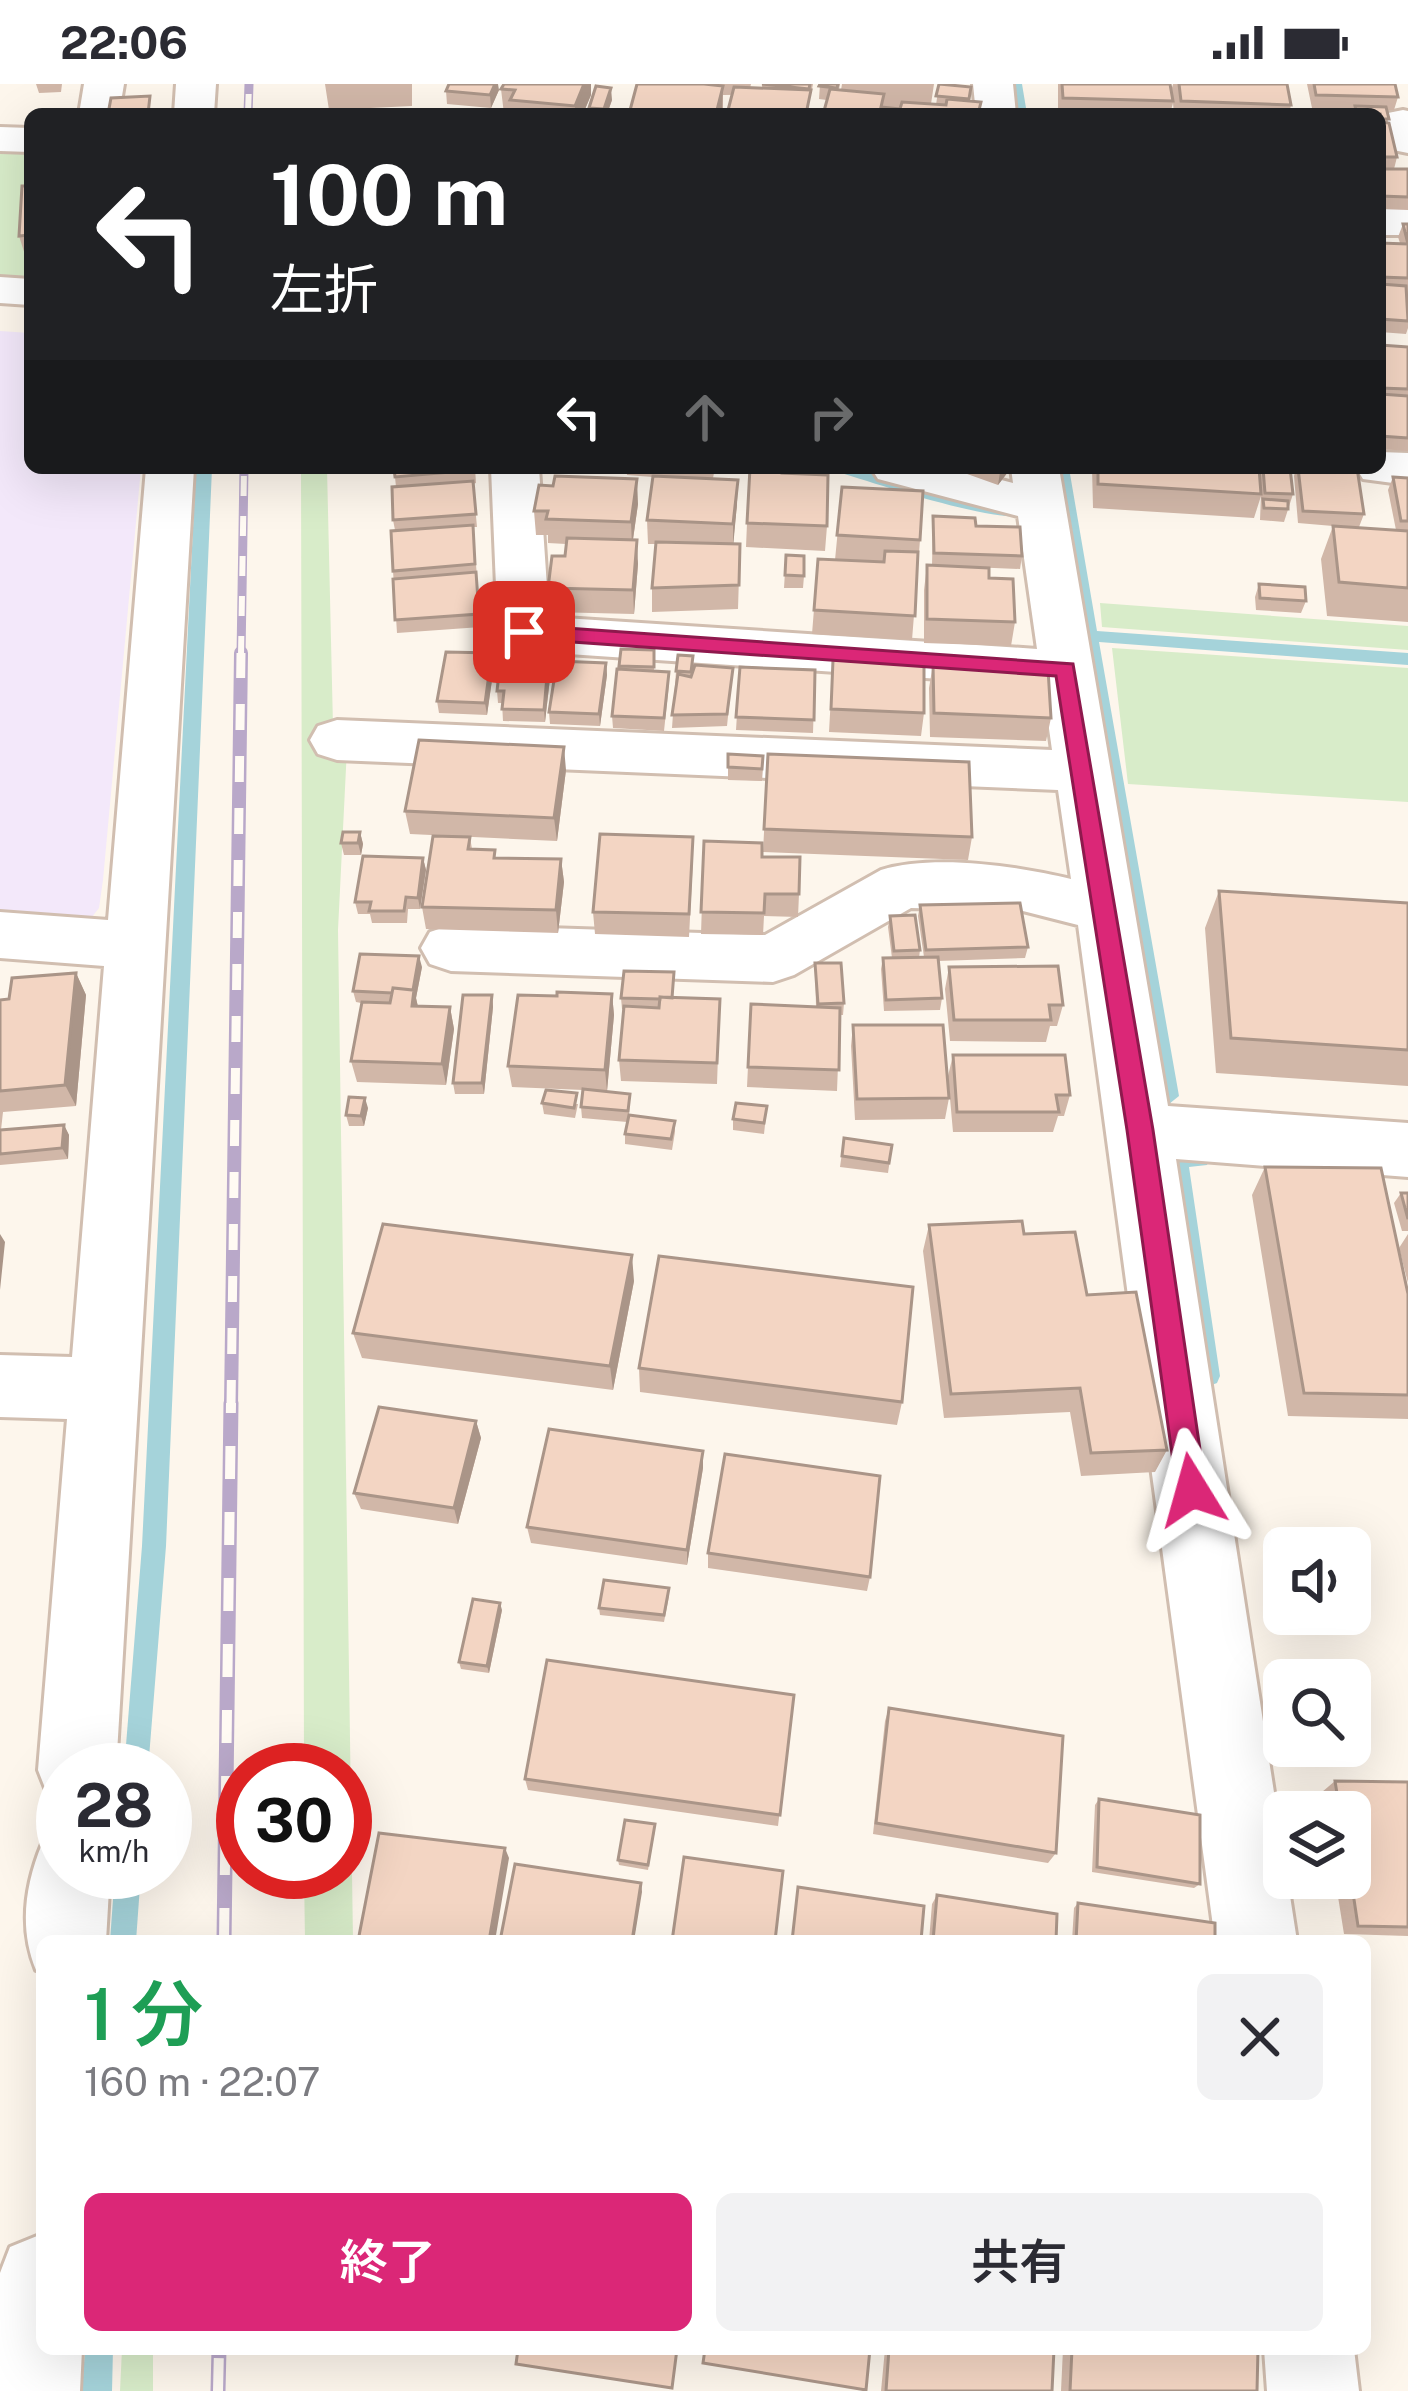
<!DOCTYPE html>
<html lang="ja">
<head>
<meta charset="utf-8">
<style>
	:root { --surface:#fff; --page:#f2f2f3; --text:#2b2b33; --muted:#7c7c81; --accent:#db2777 }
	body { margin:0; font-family:"Public Sans","Noto Sans JP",sans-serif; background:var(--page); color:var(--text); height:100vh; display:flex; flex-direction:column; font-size:45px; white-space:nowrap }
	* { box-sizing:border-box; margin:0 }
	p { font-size:39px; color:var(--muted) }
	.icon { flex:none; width:66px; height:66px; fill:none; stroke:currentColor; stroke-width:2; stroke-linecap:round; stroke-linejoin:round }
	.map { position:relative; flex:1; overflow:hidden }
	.side { position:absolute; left:36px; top:1851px; width:1335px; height:420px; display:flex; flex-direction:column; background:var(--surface); border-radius:18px; box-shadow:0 12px 48px #0002 }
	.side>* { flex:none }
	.top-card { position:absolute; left:24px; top:24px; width:1362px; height:366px; border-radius:18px; box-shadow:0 12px 48px #0002; background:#202124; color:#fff; overflow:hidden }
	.controls { position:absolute; left:1263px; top:1443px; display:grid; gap:24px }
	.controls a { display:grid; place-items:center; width:108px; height:108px; border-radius:18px; background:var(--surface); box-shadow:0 12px 48px #0002; font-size:60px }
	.speed { position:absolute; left:36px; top:1659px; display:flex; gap:24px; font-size:60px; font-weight:700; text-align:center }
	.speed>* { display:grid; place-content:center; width:156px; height:156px; border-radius:50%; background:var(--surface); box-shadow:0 12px 48px #0002; line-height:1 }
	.speed small { font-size:30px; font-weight:400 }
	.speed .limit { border:18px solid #d22; background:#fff; color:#111 }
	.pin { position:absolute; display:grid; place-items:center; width:102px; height:102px; color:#fff; margin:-51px; border-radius:24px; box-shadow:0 6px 18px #0006 }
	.me { position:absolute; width:132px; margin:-66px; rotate:352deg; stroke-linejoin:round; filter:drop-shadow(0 0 9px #0008) }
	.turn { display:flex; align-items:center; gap:42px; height:252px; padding:0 48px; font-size:54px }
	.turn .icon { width:156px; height:156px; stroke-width:2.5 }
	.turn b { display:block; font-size:84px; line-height:102px }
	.lanes { display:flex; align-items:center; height:114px; padding:0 48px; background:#0003; justify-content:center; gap:60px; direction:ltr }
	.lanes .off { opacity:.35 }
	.round { display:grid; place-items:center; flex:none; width:126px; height:126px; border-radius:18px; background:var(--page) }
	.headline { display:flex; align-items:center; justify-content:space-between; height:204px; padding:0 48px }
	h1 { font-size:72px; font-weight:600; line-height:90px; color:#1e9e55 }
	.primary-button { display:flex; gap:24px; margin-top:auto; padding:24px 48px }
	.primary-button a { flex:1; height:138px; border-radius:18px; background:var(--accent); color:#fff; font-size:48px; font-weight:600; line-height:138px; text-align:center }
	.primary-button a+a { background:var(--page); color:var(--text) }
	.status { display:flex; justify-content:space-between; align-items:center; height:84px; padding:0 60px; background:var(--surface); direction:ltr }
	.status svg { height:33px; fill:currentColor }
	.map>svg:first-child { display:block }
	.education { fill:#f3e8fa }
	.green { fill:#d8ecc9 }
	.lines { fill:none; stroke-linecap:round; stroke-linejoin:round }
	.stream { fill:#a5d3da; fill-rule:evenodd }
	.minor-casing { stroke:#d1beb0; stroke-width:6 }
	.minor { fill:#fff; fill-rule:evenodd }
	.rail-far2-casing { stroke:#b9a8c9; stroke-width:9 }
	.rail-far1-casing { stroke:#b9a8c9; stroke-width:14 }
	.rail-casing { stroke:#b9a8c9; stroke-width:15 }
	.rail-far2 { stroke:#fffaf3; stroke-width:6; stroke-dasharray:20; stroke-linecap:butt }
	.rail-far1 { stroke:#fffaf3; stroke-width:9; stroke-dasharray:26; stroke-linecap:butt }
	.rail { stroke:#fffaf3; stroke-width:10; stroke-dasharray:33; stroke-linecap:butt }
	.wall { fill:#d1b7a8 }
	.shaded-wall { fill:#aa9588 }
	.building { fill:#f3d5c3; stroke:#aa9588; stroke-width:3 }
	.route { fill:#db2777; stroke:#8e194d; stroke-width:3 }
</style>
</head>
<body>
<div class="status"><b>22:06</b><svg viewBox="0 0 49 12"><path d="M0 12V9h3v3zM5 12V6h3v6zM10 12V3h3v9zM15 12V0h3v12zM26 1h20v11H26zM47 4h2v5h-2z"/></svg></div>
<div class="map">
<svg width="1408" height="2307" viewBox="0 0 1408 2307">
	<rect width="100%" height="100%" fill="#fdf6ec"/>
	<path class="education" d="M0,247L30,249V384H141L103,796L99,824L87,839L0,837Z"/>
	<path class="green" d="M0,66L30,67V196L0,194Z
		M301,384H327L333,642L347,664L338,846L353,1857H305L304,1788H345V1686H304Z
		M1100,519L1408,542V566L1102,543Z
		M1112,564L1408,584V718L1128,700Z
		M122,2265H153V2307H120Z"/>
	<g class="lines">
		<path class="stream" d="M1010,0H1022L1027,30H1013Z
			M196,384H212L166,1462L148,1686H124L142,1462Z
			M832,384C887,384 940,409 993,421C1009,425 1027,420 1040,429C1013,447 872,398 835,387Z
			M1053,384H1069L1097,547L1408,569V581L1099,558L1179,1012L1169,1020L1159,1012Z
			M1177,1064L1207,1069L1210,1075L1207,1081L1189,1083L1220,1292L1217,1299L1209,1302L1201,1299L1198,1292L1167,1073L1170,1067Z
			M115,1788H141L136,1857H110Z
			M85,2265H113L112,2307H82Z"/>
		<defs>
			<path id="minor" d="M84,0H124L119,30H79Z
				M176,0H216L214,30H174Z
				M973,0H1013L1016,30H976Z
				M1403,26L1408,27V69L1393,66L1382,38L1388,29Z
				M0,43L30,44V68L0,67Z
				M1380,125H1408V151H1380Z
				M0,193L30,195V221L0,219Z
				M1380,368L1408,369V401L1363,395L1356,384H1380Z
				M146,384H194L116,1686H63V1719L49,1714L38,1686L67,1335L0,1333V1271L72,1273L104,882L0,874V828L108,836Z
				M491,384H539L549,533L1037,565L1018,432L878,395L871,384H955L1013,399L1011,384H1059L1168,1022L1408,1039V1093L1176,1075L1297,1857H1215L1078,841L1023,827L911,824L794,891L773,898L451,887L430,880L421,864L430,848L451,841L765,851L881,786C934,770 1017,782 1071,795L1058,706L337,676L318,670L310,656L318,642L337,636L1052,666L1043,602L524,567L505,562L498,549Z
				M63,1751V1788H110L106,1857H42V1888L36,1886C19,1845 25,1801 42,1760Z
				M42,2150V2265H82L80,2307H0V2189L10,2163Z
				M1264,2265H1354L1359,2307H1267Z"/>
		</defs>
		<use href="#minor" class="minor-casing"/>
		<use href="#minor" class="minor"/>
		<defs>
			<path id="rail-far2" d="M248,30L249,0
				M241,572L244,384"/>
			<path id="rail-far1" d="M231,1322L241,569"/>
			<path id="rail" d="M224,1857L231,1319
				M218,2307L219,2265"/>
		</defs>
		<use href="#rail-far2" class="rail-far2-casing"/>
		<use href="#rail-far1" class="rail-far1-casing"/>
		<use href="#rail" class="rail-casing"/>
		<use href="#rail-far2" class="rail-far2"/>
		<use href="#rail-far1" class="rail-far1"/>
		<use href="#rail" class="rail"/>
	</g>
	<path class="wall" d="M36,0H62L61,8L39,9Z
		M325,0H412V22L329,26Z
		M637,0H751L750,4H762V0H813L811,10L723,11V26Z
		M820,0H840L839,6H841L842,0H934L931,20L936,21L939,0L971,3L969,17L979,30H824L827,16L819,15Z
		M1058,0H1170L1171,7L1173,0H1287L1291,21L1289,30H1174L1173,19L1170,30H1058Z
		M1307,0H1395L1398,13L1394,26H1387L1388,39L1397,73L1394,85H1408V126L1380,125V30H1352L1354,25L1312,24Z
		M501,5L591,11L583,30H504Z
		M499,6L491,24L447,20L446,7Z
		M612,16L607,30H589V24Z
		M30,102V177H27L19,152Z
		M1403,140H1408V244L1406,250L1380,248V159H1400L1398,153Z
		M1380,261L1408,263V367L1380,365Z
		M475,384L476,399L473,400L477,443H473L481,543L397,549L393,487L395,446L393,436L396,403L395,393Z
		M626,384H715L713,394L737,420L733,460H740L738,525L652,528V504L656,460H648L647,436L653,393L627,391Z
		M928,384H948L944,390Z
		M957,384H1011L998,401L956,386Z
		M1092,384H1259V389L1261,384H1290L1293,410L1284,438L1260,436L1261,412L1254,434L1093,424Z
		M1296,384H1357L1364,430L1359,443L1396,446L1388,406L1393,393L1408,394V538L1327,532L1321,475L1333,442L1298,439L1294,392Z
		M782,389L827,442L825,467L746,463L747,439Z
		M842,403L920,456L912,556L812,550L818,475L835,476Z
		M638,420L633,456L638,480L634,530L550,528L548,504L565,472L566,460L548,459V451H536L534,427Z
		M933,432L976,442L1022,472L1020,485L946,482L989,494L1015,538L1011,562L924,559V506L927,481L932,482Z
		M786,471L804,492L803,504H784Z
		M1259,500L1306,517L1301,529L1256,526L1255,513Z
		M621,565L654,566V587L669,600L664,647L613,644L612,632Z
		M833,576L924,629L921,652L829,648Z
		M606,579L607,591L600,642L550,640L549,628Z
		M933,580L1051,634L1046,657L930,653L929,604Z
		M548,581L550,594L545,638L503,637L502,619H498L497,607Z
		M494,582L487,631L439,629L437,617Z
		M740,583L815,586L813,649L736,646Z
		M733,584L727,642L672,644L676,587Z
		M728,670L763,684L762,697L728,696Z
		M768,670L972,753L968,776L763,768Z
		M566,686L557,757L410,750L405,727Z
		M360,748L363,760L361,771H344L341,759Z
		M470,753L472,765L496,774L561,775L564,798L558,849L426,845L422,823Z
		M704,757L762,773L799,810L798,833L764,832L763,851L701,850Z
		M423,774L426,786L420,825H408L407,839H372L370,830H358L355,818Z
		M693,775L689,853L595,850L593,828Z
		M1219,807L1408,819V1002L1216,989L1205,844Z
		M920,821L1028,863L1025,874L938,877L942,914L940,926L884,927L881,885L883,874H892L888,843L890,832L920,866L919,874L924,873L918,832Z
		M815,879L844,919L843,931H840L837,1007L747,1003L751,920L816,923Z
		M422,883L416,914L418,923H450L454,945L446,1001L357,998L351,977L361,919L356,918L353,907Z
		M949,883L1063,921L1057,942H1050L1046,958L950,957L945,905Z
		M674,888L673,914L720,915L717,1000L621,997L619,976L623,925H622L621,914Z
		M76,889L86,911L76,1022L3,1028L1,1046L64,1041L69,1051L68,1075L0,1081V916L9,915Z
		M612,910L614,931L607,1007L592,1006L630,1010L629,1031L675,1037V1048L672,1066L625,1060V1050L627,1038L582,1034L581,1023L583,1006L512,1003L508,982L557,912Z
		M492,911L493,923L484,1010H455L453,999Z
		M853,941L949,1014L945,1035L855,1036L851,962Z
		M953,971L1070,1011L1064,1032H1058L1053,1048H953L948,992Z
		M542,1019L578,1020L575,1034L544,1030Z
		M767,1022L764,1050L733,1046V1035Z
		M368,1024L364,1042H349L346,1031Z
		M844,1054L892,1061L888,1089L840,1083Z
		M1265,1083L1408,1210V1335L1288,1332L1252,1111Z
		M1401,1109H1408V1147H1402L1394,1119Z
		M929,1141L1024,1150L1167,1366L1155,1388L1081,1392L1070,1328L944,1334L923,1167Z
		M1408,1150V1199L1399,1164Z
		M634,1197L613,1306L362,1274L353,1249Z
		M639,1284L902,1318L897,1341L640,1308Z
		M476,1337L481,1354L458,1440L361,1425L354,1409Z
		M703,1384L687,1481L531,1459L527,1443Z
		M708,1469L870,1493L867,1507L708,1484Z
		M669,1512L664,1538L600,1531L599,1524Z
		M502,1526L489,1589L461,1585L459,1578Z
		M794,1611L778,1742L528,1706L525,1695Z
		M889,1624L1056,1769L1048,1779L873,1750L885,1637Z
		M1335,1697L1408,1698V1852L1344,1850L1335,1794H1350V1728H1325L1322,1708Z
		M1099,1715L1200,1800L1194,1804L1092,1788L1095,1721Z
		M655,1746L648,1786L619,1781L618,1776Z
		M937,1811L1056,1857H929L932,1820Z
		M1078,1819L1215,1857H1072L1074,1824Z
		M885,2265H1054L1052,2307H881Z
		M1063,2265H1258L1257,2307H1061Z"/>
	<path class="shaded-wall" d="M495,0H498L499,6L491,24L490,11Z
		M584,0H591V11L583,30H575V22Z
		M723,2L722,30H716Z
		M611,4L612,16L607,30H604V25Z
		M1003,384H1011L998,401L1000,388Z
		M637,395L638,420L632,462L631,438Z
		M738,396L737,420L733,464V440Z
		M637,456L638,480L634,530L633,506Z
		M492,569L494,582L487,631L485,619Z
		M606,579L607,591L600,642L599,630Z
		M548,581L550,594L545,638L544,626Z
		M564,663L566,686L557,757L554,734Z
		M360,748L363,760L361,771L358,759Z
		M423,774L426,786L420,825L418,814Z
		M561,775L564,798L558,849L556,826Z
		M419,872L422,883L416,914L419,927L412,922Z
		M76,889L86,911L76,1022L65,1001Z
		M612,910L614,931L607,1007L605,986Z
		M492,911L493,923L484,1010L482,999Z
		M450,923L454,945L446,1001L442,980Z
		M365,1014L368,1024L364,1042L361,1032Z
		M64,1041L69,1051L68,1075L62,1064Z
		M0,1150L5,1158L0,1206Z
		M632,1171L634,1197L613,1306L610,1282Z
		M476,1337L481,1354L458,1440L454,1424Z
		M703,1367V1384L687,1481V1466Z
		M500,1519L502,1526L489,1589L487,1582Z
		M505,1764L509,1774L495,1857H489Z
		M641,1799L642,1808L634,1857H632Z"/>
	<path class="building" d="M449,0H495L490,11L446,7Z
		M504,0H584L575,22L510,16L515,6L501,5Z
		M637,0H704L723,2L716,30H629Z
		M762,0H810L809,5Z
		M820,0H838L837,4L819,2Z
		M939,0L971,3L969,15L936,12Z
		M1062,0H1170L1173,17L1063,14Z
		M1179,0H1287L1291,21L1181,17Z
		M1314,0H1395L1398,13L1316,11Z
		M596,2L611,4L604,25L589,24Z
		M734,3L811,6L806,30H727Z
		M830,5L884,10L881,23L900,25L902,18L946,21L947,15L981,18L978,30H851L824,27Z
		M150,12L148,30H108L111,14Z
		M1355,22L1386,23L1389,35H1380V30H1357Z
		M1380,38L1389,39L1397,73H1380Z
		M1380,85H1408V113L1380,112Z
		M22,102H30V151L19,152Z
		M1403,140H1408V194L1380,193V159L1408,160Z
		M1380,200L1406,202L1408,237L1380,235Z
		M1380,261L1408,263V305L1380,304Z
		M1380,310L1408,312V354L1380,352Z
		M394,384H475V386L395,393Z
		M750,384H782V389L828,391L827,442L747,439Z
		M1098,384H1259L1261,410L1098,400Z
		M1263,384H1290L1293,410L1265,409Z
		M1298,384H1357L1364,430L1303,427Z
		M555,392L637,395L631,438L546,435L548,427H534L539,401L553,402Z
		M653,392L738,396L733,440L647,436Z
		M1393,393L1408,394V437H1401Z
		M473,397L476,430L393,436L392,403Z
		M842,403L923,407L920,456L837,451Z
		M1263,415L1288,417V425L1264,424Z
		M933,432L975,434L976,442L1020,443L1022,472L934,469Z
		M473,441L475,480L393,487L391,447Z
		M1333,442L1408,447V504L1339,498Z
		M567,454L637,456L633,506L548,504L552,472H565Z
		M656,458L740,460L739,501L652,504Z
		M885,467L918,468L915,532L814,526L818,475L884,478Z
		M786,471L804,472V492L785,491Z
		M927,481L989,484V494L1013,495L1015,538L927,535Z
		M476,488L479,530L395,536L393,495Z
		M1259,500L1305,503L1306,517L1260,514Z
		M621,565L654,566V583L619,582Z
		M446,568L492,569L485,619L437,617Z
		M678,571L693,572L691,588L676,587Z
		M833,576L924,580V629L831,625Z
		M557,577L606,579L599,630L549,628Z
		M500,580L548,581L544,626L502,625L504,607H497Z
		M933,580L1048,585L1051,634L934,629Z
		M695,581L733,584L727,630L672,631L678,590L691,593Z
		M740,583L815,586L814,636L736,633Z
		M617,585L669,588L664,634L612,632Z
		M419,656L564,663L554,734L405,727Z
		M728,670L763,672L762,685L728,683Z
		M768,670L969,678L972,753L764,745Z
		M343,748H360L358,759H341Z
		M600,750L693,753L689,830L593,828Z
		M433,752L470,753L468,765L495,766L494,774L561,775L556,826L422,823Z
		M704,757L762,759V773H800L799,810H765L764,829L701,828Z
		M363,772L423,774L418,814L406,813L404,827H369L371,818H355Z
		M1219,807L1408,819V966L1231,954Z
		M1020,819L1028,863L926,866L920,821Z
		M915,831L920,866L894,867L890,832Z
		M360,870L419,872L413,906L393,904L392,909L353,907Z
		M938,873L942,914L886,916L883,874Z
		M815,879H841L844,919L818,920Z
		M1058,882L1063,921H1049L1051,936H954L949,883Z
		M624,887L674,888L672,914L660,913V915L621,914Z
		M76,889L65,1001L0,1007V916L9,915L12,894Z
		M393,904L414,906L412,922L450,923L442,980L351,977L362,918L390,919Z
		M557,908L612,910L605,986L508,982L518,911L557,912Z
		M463,911H492L482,999H453Z
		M660,913L720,915L717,979L619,976L624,922L659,924Z
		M751,920L840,924L839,986L748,983Z
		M853,941H943L949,1014L857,1015Z
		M953,971H1065L1070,1011H1056L1059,1028H957Z
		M583,1005L630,1010L628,1027L581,1023Z
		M546,1006L577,1009L574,1024L542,1019Z
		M349,1013L365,1014L361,1032L346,1031Z
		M736,1019L767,1022L764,1039L733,1035Z
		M629,1031L675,1037L671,1055L625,1050Z
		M64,1041L62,1064L0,1070V1046Z
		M844,1054L892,1061L889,1079L842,1072Z
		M1265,1083L1381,1084L1408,1210V1311L1304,1309Z
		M1401,1109H1408V1135Z
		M1022,1137L1024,1150L1075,1148L1087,1211L1136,1208L1167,1366L1091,1369L1080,1304L951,1310L929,1141Z
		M383,1140L632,1171L610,1282L353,1249Z
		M659,1172L913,1203L902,1318L639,1284Z
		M379,1323L476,1337L454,1424L354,1409Z
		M549,1345L703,1367L687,1466L527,1443Z
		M725,1370L880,1392L870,1493L708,1469Z
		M604,1496L669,1504L664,1531L599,1524Z
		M473,1515L500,1519L487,1582L459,1578Z
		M547,1576L794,1611L780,1731L525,1695Z
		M889,1624L1063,1652L1056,1769L876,1739Z
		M1335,1697L1408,1698V1843L1358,1842L1350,1789V1728H1340Z
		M1099,1715L1200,1731V1800L1097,1783Z
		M625,1736L655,1740L648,1781L618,1776Z
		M379,1749L505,1764L489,1857H358Z
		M684,1773L783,1787L775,1857H672Z
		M515,1780L641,1799L632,1857H500Z
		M798,1803L924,1822L921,1857H792Z
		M937,1811L1057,1830L1056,1857H933Z
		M1078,1819L1215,1839V1857H1076Z
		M518,2265H677L672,2304L516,2280Z
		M705,2265H870L866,2306L703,2279Z
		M889,2265H1054L1052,2307H886Z
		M1072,2265H1258L1257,2307H1070Z"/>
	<path class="route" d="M524,541L1073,580L1153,1046L1206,1406L1202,1416L1192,1420L1181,1416L1177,1406L1127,1046L1056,592L516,554L513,548Z"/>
</svg>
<div class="controls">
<a><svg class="icon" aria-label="sound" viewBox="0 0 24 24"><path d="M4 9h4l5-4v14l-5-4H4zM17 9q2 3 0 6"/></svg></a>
<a><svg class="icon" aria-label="search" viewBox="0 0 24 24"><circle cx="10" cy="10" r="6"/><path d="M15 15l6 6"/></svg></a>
<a><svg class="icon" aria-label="layers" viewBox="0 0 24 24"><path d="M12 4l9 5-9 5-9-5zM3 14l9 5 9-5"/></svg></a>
</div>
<div class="speed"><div>28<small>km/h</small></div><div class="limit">30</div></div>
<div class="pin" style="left:524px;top:548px;background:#d93025"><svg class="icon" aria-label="arrive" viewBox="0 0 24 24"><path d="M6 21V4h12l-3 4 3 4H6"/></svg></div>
<svg class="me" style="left:1192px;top:1406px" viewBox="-20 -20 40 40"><path d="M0-17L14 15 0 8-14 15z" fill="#db2777" stroke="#fff" stroke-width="4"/></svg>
<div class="top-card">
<div class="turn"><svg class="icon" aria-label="left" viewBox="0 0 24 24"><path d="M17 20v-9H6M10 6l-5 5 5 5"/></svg><div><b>100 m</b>左折</div></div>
<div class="lanes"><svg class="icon" aria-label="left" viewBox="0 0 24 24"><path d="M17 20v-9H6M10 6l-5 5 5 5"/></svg><svg class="icon off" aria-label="ahead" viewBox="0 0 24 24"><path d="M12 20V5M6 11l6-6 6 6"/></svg><svg class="icon off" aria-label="right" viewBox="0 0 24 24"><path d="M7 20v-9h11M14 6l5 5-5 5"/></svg></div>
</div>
<section class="side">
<div class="headline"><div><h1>1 分</h1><p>160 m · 22:07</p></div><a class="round"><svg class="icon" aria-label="close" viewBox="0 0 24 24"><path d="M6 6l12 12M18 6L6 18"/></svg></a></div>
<div class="primary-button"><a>終了</a><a>共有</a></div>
</section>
</div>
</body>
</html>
